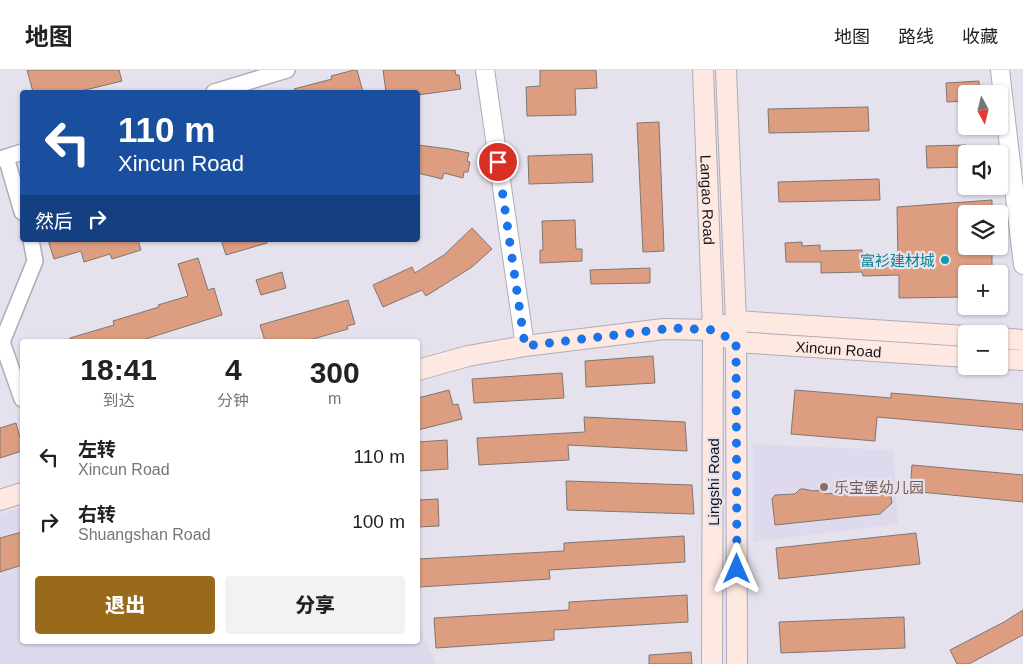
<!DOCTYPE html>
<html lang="zh">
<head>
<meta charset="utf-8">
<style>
	:root { --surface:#fff; --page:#f2f2f2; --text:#222; --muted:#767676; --line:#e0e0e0; --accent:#996a1a }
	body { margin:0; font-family:Helvetica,"Noto Sans SC",sans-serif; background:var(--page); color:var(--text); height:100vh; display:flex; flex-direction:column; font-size:19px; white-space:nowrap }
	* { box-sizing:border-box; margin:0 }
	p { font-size:16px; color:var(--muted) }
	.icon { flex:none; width:28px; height:28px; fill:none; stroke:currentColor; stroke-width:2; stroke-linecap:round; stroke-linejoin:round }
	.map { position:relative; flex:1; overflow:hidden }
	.side { position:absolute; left:20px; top:269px; width:400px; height:305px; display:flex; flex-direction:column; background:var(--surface); border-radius:5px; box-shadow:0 1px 4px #0004 }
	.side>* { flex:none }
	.hud { position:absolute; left:20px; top:20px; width:400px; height:152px; border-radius:5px; box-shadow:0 1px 4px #0004; background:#1a4fa0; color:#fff; overflow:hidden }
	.needle { width:32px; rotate:173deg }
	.buttons { position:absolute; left:958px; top:15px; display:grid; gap:10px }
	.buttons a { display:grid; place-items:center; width:50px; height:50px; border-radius:5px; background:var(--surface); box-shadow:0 1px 4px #0004; font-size:25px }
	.pin { position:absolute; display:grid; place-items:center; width:42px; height:42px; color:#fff; margin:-21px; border:2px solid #fff; border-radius:50%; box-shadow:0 1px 5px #0007 }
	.me { position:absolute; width:55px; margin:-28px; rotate:0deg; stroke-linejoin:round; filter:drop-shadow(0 0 4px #0008) }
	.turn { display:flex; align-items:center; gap:18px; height:105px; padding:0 15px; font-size:22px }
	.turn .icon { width:65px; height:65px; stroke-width:2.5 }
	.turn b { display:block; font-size:35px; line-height:42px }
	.then { display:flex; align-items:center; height:48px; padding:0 15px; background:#0003; gap:10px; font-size:19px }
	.eta { display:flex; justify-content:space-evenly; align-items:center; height:85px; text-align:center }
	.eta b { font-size:30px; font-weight:800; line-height:35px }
	.button { display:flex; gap:10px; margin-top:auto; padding:10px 15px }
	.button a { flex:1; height:58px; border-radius:5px; background:var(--accent); color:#fff; font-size:20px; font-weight:800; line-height:58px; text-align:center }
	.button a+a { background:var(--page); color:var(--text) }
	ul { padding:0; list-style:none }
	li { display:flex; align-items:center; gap:15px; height:65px; padding:0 15px }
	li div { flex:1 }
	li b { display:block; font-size:19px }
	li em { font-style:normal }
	header { display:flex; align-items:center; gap:30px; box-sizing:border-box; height:70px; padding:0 25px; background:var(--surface); border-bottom:1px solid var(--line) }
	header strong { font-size:24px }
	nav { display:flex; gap:28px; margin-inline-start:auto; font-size:18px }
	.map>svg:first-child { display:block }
	.built { fill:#ded9ed }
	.building { fill:#dd9d81; stroke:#817570 }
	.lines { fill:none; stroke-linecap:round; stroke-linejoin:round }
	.minor-casing { stroke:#afacb8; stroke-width:18 }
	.tertiary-casing { stroke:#afacb8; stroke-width:20 }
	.secondary-casing { stroke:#afacb8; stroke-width:22 }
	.minor { stroke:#fff; stroke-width:15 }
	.tertiary { stroke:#fff; stroke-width:18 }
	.secondary { stroke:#fee9e2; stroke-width:20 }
	.route { stroke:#1a73e8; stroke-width:9; stroke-dasharray:0 16.2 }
	.culture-dot { fill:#0f9aa8; stroke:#e5e2ee; stroke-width:2 }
	.education-dot { fill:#8d6e63; stroke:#e5e2ee; stroke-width:2 }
	.labels { text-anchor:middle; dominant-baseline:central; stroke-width:4.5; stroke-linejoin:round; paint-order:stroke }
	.street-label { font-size:15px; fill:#161519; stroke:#e5e2ee }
	.culture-label { font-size:15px; fill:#0d838f; stroke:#e5e2ee; text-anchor:end }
	.education-label { font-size:15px; fill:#785e54; stroke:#e5e2ee; text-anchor:start }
</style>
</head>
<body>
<header>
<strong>地图</strong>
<nav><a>地图</a><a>路线</a><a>收藏</a></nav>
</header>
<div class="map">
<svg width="1023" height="594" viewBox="0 0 1023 594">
	<rect width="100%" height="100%" fill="#e5e2ee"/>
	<path class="built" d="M753,374L893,380L898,454L753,472Z
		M22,437V571H418V553L436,594H0V444Z"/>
	<path class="building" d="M27,0H119L122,11L77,22H33Z
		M354,0H357L363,22H295L294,19L332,9L331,6Z
		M383,0H455L456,5H459L461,19L418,25V22H386Z
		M540,0H596L597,18L575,19L576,45L527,46L526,17L540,16Z
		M979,11L980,24H966V31L947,32L946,13Z
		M868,37L869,61L769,63L768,39Z
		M659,52L664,181L643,182L637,53Z
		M418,75L449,79L469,83L467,91L470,92L468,102H464L463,108L444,103L442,109L418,103Z
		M966,75V97L927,98L926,76Z
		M592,84L593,112L529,114L528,86Z
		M879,109L880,130L779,132L778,112Z
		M992,130V144H966V176H992V204H966V227L899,228V205L863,206L862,202L821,203V192H786L785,173L802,172V176L820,175V181L862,180V189L898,188L897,137Z
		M575,150L576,179H582V191L540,193V180H543L542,151Z
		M472,158L492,179L472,197L426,226L422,220L383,237L373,215L412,197L415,203L444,185Z
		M48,170H138L141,180L112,189L110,184L84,192L81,181L54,189Z
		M221,170H266L267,173L226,185Z
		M198,188L208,220L214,218L222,245L139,271H70V268L114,255L113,251L159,237L158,235L188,226L178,194Z
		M650,198V213L591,214L590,200Z
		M282,202L286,218L261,225L256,210Z
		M348,230L355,254L347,256L348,259L306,271H265L260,255Z
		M653,286L655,313L586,317L585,291Z
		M562,303L564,328L474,333L472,309Z
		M449,320L453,335L458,334L462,349L418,360V328Z
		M795,320L891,328V323L1023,334V360L877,347L875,371L791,364Z
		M584,347L685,352L687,381L568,375L569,390L479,395L477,368L585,362Z
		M16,353L22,374V381L0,388V358Z
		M447,370L448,399L418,401V372Z
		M912,395L1023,405V432L910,421Z
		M566,411L692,415L694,444L567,440Z
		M877,418L890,421L892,433L880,444L775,455L772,429L775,425L795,424L800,419H804L813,421L821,420L826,424Z
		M438,429L439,456L418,457V430Z
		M22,462V495L0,502V468Z
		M916,463L920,494L779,509L776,478Z
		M684,466L685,492L549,500L550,509L419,517L418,489L564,481V473Z
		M687,525L688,552L554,560V570L436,578L434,548L569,540V532Z
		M1023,540V565L969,594H957L950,580L1004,552Z
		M904,547L905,578L781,583L779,552Z
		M691,582L692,594H649V585Z"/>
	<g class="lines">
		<defs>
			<path id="minor" d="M214,22L287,0
				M6,87L22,142
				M0,89L22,82
				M22,329L2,272L35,191L31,170"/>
			<path id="tertiary" d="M485,0L525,276
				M1000,0L1023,195"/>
			<g id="secondary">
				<path id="s1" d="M703,0L713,260L712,594"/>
				<path d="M726,0L736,251L737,594"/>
				<path id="s2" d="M726,267L736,272L966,287"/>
				<path d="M999,268L1023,270"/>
				<path d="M999,289L1023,290"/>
				<path d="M418,300L468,286L525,276L664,259L713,260L736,251L966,266"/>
				<path d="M0,430L22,423"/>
			</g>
		</defs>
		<use href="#minor" class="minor-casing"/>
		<use href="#tertiary" class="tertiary-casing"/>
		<use href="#secondary" class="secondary-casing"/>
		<use href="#minor" class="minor"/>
		<use href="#tertiary" class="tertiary"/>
		<use href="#secondary" class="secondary"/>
	</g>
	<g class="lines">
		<path class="route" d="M498,92L525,276L673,258L713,260L736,272L737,499"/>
	</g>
	<circle class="culture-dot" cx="945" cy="190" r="5"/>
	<circle class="education-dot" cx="824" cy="417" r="5"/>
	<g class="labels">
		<g class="street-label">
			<text stroke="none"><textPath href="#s1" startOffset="130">Langao Road</textPath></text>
			<text stroke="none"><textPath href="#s2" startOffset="114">Xincun Road</textPath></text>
			<text transform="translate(713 412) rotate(-90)">Lingshi Road</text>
		</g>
		<g class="culture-label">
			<text x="935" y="190">富衫建材城</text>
		</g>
		<g class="education-label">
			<text x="834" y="417">乐宝堡幼儿园</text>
		</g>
	</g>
</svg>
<div class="buttons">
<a><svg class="needle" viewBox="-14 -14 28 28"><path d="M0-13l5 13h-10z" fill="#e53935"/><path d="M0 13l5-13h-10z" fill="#767676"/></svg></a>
<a><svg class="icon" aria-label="sound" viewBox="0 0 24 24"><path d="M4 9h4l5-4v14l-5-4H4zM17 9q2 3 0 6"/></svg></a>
<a><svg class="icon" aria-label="layers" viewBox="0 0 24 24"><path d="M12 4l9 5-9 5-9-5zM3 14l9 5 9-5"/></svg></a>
<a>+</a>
<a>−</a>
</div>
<div class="pin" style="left:498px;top:92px;background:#d93025"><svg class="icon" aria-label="arrive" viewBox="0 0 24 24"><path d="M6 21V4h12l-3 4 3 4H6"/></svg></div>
<svg class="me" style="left:737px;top:499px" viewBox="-20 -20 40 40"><path d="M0-17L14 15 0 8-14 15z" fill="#1a73e8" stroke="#fff" stroke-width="4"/></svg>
<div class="hud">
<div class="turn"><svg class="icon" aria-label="left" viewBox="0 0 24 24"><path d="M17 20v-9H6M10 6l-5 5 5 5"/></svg><div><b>110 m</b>Xincun Road</div></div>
<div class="then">然后<svg class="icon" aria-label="right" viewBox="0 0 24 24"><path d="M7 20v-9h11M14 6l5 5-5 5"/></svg></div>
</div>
<section class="side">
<div class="eta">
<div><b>18:41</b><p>到达</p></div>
<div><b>4</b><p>分钟</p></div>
<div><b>300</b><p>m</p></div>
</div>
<ul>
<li><svg class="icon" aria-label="left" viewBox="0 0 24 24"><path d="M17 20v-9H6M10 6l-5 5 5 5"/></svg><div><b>左转</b><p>Xincun Road</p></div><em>110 m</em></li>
<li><svg class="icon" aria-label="right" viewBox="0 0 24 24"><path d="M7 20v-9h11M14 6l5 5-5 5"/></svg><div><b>右转</b><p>Shuangshan Road</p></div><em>100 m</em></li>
</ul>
<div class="button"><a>退出</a><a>分享</a></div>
</section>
</div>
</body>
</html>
